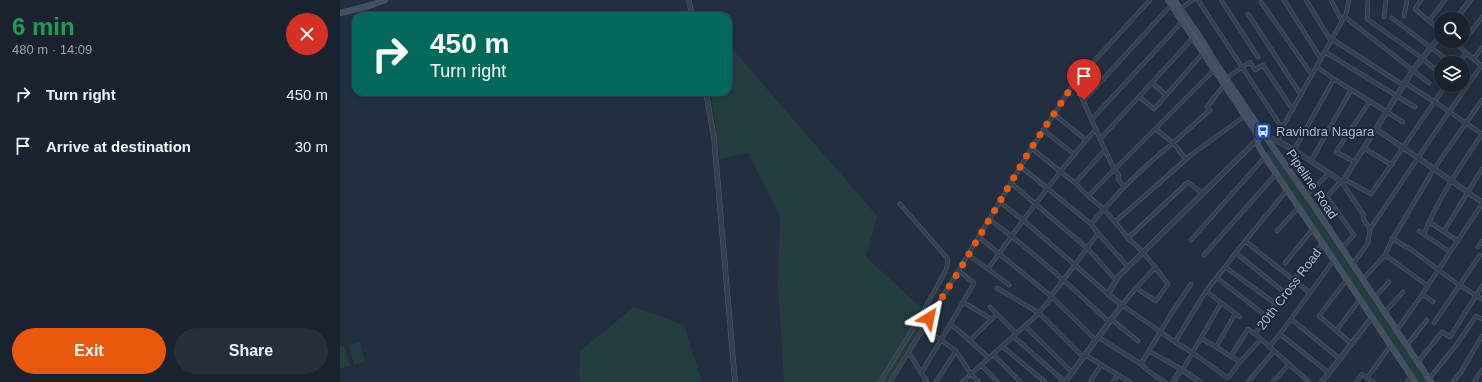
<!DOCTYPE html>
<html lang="en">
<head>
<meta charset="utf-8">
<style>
	:root { --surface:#192330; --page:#262f3c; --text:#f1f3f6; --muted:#9fa4ab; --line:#37404c; --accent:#ea580c }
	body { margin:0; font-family:Helvetica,sans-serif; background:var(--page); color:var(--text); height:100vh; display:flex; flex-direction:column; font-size:15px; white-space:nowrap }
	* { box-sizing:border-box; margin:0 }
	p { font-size:13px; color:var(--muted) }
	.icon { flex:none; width:22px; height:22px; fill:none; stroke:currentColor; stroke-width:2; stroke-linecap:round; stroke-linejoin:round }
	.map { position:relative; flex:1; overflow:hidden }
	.sheet { display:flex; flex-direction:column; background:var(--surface); width:340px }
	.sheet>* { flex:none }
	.top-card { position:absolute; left:12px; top:12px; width:380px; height:84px; border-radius:12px; box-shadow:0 2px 6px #0003,0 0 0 1px var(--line); background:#00695c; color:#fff; overflow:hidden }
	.tools { position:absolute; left:1094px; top:12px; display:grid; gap:8px }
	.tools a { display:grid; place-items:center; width:36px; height:36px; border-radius:50%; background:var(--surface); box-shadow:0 2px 6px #0003,0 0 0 1px var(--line); font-size:20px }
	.pin { position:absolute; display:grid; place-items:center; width:34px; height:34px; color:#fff; margin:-41px -17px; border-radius:50% 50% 50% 0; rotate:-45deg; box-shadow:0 0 4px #0007 }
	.pin .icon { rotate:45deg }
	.me { position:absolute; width:44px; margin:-22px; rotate:35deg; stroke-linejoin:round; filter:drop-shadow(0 0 3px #0008) }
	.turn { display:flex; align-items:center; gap:14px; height:84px; padding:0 12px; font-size:18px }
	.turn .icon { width:52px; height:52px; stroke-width:2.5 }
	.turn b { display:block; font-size:28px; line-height:34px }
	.round { display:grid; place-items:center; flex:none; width:42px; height:42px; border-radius:21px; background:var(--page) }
	.summary { display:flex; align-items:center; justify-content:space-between; height:68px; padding:0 12px }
	h1 { font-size:24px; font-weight:700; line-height:30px; color:#1e9e55 }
	.cta { display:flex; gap:8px; margin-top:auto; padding:8px 12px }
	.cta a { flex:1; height:46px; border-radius:24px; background:var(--accent); color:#fff; font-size:16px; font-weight:700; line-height:46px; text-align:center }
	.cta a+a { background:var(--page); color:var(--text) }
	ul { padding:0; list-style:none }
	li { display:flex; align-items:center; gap:12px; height:52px; padding:0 12px }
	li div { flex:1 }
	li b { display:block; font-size:15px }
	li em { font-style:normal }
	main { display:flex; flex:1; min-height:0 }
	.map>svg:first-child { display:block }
	.green { fill:#233e41 }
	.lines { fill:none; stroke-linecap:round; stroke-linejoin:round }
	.minor-casing { stroke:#545f6e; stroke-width:4.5 }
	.tertiary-casing { stroke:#545f6e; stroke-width:5.5 }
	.secondary-casing { stroke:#545f6e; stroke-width:6 }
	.minor { stroke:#364150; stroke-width:3.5 }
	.tertiary { stroke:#364150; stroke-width:4.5 }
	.secondary { stroke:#434f63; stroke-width:5 }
	.route { stroke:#ea580c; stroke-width:7; stroke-dasharray:0 12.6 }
	.labels { text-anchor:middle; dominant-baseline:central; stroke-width:4; stroke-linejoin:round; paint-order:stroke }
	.poi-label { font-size:13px; fill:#b2bccb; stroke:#1b2635; text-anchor:start }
	.street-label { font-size:13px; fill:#b2bccb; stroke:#1b2635 }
</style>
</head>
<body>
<main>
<section class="sheet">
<div class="summary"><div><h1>6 min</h1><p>480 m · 14:09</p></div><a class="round" style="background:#d93025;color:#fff"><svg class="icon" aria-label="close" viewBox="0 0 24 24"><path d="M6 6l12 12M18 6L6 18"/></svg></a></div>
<ul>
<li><svg class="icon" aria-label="right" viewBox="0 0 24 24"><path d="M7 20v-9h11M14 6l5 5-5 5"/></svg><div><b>Turn right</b></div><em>450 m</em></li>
<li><svg class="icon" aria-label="arrive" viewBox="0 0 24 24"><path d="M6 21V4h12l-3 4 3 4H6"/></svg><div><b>Arrive at destination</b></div><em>30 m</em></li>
</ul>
<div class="cta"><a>Exit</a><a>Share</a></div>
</section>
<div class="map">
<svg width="1142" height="382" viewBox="0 0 1142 382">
	<rect width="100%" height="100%" fill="#212f40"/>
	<path class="green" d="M388,44L537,216L526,257L588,314L548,382H444L438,285L440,216L408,153L380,159L371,92H388Z
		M933,146L1091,382H1078L924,154Z
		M294,307L344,325L362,382H241L239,378L240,351Z
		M20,342L25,362L14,365L9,345Z
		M4,346L10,366L0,369V347Z"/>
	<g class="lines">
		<defs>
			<path id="minor" d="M858,0L942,128
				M881,0L918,57
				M944,0L981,59
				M966,0L991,41
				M991,0L1002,21
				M1028,0L1027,19L1082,58L1098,72
				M1081,0L1075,9L1089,21
				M921,2L972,75
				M840,9L853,0
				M908,14L961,95
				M1064,16L1067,0
				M1005,17L1089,83
				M1044,17L1046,0
				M1052,18L1110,62
				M1101,31L1089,21L1105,0
				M992,39L1063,85
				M1114,41L1126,53L1142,66
				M1120,46L1142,17
				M985,52L1075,107
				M1134,58L1142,48
				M1120,63L1126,53
				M977,67L994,79L1063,122
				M885,79L910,62L915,70L923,65L953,110
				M812,83L826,95
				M1065,83L1095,102L1142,134
				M800,97L814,109L863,53
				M744,100L831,5
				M714,114L746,140
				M752,119L842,22
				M816,129L833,143L870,110L867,107L884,85
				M703,130L734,154
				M760,139L735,82L810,0
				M938,141L942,128L1006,14L1009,0
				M691,148L735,183
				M1024,148L1052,165
				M765,150L774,169L779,175L778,179L784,187
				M954,150L994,79
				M971,161L1011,90
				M1015,162L996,152L1030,101
				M680,166L751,224
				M1004,179L1031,194L1106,85
				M671,183L747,248L776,280
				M967,195L989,173
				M748,196L735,183L765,150L760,139L853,38
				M987,197L1014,235L1002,248
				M660,202L683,220L735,265L758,233L751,224L764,209L748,196L874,70
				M976,209L1001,181L1023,214L1024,220L1030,229
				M649,219C692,251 731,286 769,322
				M775,222L764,209C785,185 808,163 833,143L846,159
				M1089,222L1118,241
				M937,231L959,207
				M1079,231L1110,252
				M1104,231L1142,169
				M758,233L788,267
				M1084,234C1098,198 1121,166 1142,134
				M788,238L775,222L852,154L905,116
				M1052,238L1066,247L1069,248L1119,285L1142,299
				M851,240L925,157
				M905,241L970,293
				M1138,247L1142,241
				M896,253L944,292
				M628,255L690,151L735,82
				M864,255L936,174
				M1045,255L1088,286
				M945,263L973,229
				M1013,264L1028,243L1030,229C1067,175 1103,119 1142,65
				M648,269L669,285
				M877,278L926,316
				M1007,279L979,316L1012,344
				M1023,279L1045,255L1052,240L1094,169L1142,100
				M657,288L699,313L743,357
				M796,288L815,268
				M866,291L885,267
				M1082,294L1093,302
				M711,296L735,265L768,294
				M712,297L756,340
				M1035,297L1049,282
				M623,302L651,319
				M936,304L885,267L897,251L947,190
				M650,307L657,314
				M1045,312L1063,292
				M900,317L866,291L835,342L853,353L888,378L900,362L921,339
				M771,319L798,341
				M951,319L1000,359
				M1094,323L1140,255
				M610,324L619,331L649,358
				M685,326L732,372
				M582,328L601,340L634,283L619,271
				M1057,330L1079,299L1142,204
				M996,331L1020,299
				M915,334L944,292L983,243
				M673,336L725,382
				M758,337L801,364L831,314L851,284
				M861,338L876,347L895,314
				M630,340L657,314L676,333
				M835,342L782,305L796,288L816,301L828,284L803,252L788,238L848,182L862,193
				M1067,345L1087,320
				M662,346L705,382
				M876,347L900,362
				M929,347L940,334
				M616,351L631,374L639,382
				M809,351L841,369
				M569,353L587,382
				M653,354L680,382
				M745,355L790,382
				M891,356L908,329L921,339L969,382
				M1078,362L1102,332L1110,337L1142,286
				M801,364L807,370L825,382
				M641,365L658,382
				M842,371L881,303
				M581,373L601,340L616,351L596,382
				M989,373L940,334L994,260
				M1027,378L1051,345
				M1089,379L1117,344L1136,316L1142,319
				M551,381L628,255L648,269C682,221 717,173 756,129
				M540,382L579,319L606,270L608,259L560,204
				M622,382L696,316L712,297L639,237
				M750,382L761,365
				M773,382L777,375
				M908,382L934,351
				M933,382L949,364
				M1016,382L1022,374L1033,382
				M1067,382L1071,377
				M1113,382L1121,372L1142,336
				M1134,382L1142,370"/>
			<path id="tertiary" d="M349,0L352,16
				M1116,19L1130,0
				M366,92L374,138L395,382
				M1036,129L1142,202
				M725,382L782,305L768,294L778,277L918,139L926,136L938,141L954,150L1001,181H1003L1073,70L1101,35
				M833,382L841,369L860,382
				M982,382L1032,317"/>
			<path id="secondary" d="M828,0L917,134L918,145L925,157L1075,382
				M834,0L860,37L879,68L910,114L976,209L1091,382
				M0,13L32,5L45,0"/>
		</defs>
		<use href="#minor" class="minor-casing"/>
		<use href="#tertiary" class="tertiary-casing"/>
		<use href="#secondary" class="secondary-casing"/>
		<use href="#minor" class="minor"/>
		<use href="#tertiary" class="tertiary"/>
		<use href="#secondary" class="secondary"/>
	</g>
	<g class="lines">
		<path class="route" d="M589,318L619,271L690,150L735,82L744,100"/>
	</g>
	<defs>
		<symbol id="bus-square" viewBox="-11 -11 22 22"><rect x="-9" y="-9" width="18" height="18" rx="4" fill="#1a4fb4" stroke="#1b2635"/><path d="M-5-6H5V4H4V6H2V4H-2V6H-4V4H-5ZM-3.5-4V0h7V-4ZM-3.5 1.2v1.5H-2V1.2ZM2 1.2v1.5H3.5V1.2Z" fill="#fff"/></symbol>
	</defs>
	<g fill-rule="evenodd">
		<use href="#bus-square" x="913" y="121" width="20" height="20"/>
	</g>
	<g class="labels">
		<g class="poi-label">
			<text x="936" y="131">Ravindra Nagara</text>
		</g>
		<g class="street-label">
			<text transform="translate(972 184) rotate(56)">Pipeline Road</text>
			<text transform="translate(949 289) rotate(-53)">20th Cross Road</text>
		</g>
	</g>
</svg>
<div class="tools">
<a><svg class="icon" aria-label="search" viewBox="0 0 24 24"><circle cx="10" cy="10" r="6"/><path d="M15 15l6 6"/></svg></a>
<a><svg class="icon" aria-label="layers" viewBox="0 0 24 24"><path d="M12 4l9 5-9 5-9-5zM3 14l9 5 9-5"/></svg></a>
</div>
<div class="pin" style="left:744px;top:100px;background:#d93025"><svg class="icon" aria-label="arrive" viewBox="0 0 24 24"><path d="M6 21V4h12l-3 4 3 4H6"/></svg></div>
<svg class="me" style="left:589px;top:318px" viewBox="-20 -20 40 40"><path d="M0-17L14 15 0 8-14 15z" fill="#ea580c" stroke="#fff" stroke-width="4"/></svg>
<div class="top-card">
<div class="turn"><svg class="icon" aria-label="right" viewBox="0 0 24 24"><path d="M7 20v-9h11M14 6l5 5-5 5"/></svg><div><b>450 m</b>Turn right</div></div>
</div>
</div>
</main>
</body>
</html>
